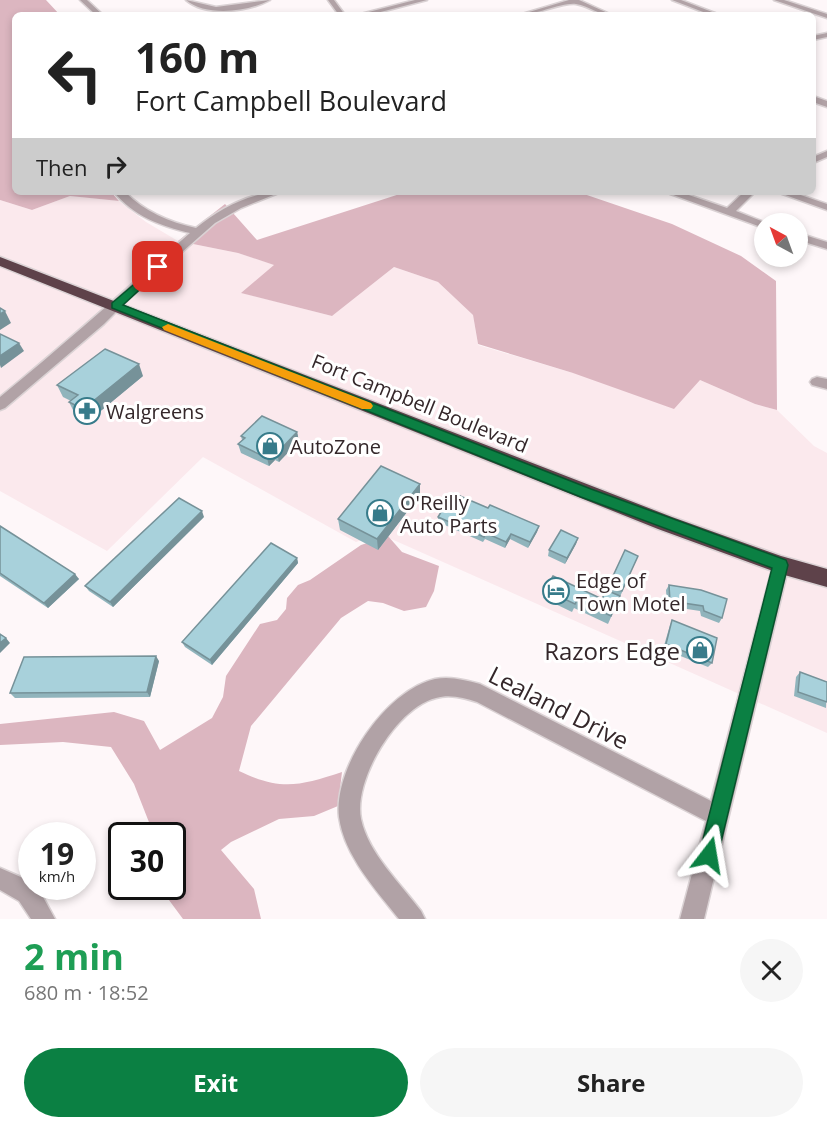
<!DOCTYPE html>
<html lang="en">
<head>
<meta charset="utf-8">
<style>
	:root { --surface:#fff; --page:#f6f6f6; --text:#222; --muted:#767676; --accent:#0b8043 }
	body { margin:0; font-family:"Open Sans",sans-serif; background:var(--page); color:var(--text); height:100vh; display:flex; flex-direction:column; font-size:22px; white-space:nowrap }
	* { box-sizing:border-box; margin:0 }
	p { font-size:20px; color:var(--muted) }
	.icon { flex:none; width:33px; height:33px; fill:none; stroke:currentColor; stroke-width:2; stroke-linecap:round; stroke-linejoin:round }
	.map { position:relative; height:919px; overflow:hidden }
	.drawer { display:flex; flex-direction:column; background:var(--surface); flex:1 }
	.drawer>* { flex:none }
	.top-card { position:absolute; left:12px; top:12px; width:804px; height:183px; border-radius:9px; box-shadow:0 3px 9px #0003; background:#fff; color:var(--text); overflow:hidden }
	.needle { width:39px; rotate:319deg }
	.controls { position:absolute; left:754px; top:213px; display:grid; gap:12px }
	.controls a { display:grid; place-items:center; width:54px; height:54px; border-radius:50%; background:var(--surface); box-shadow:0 3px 9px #0003; font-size:30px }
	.speed { position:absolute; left:18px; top:822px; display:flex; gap:12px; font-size:30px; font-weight:700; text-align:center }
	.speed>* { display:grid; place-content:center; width:78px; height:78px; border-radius:50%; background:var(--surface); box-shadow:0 3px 9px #0003; line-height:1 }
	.speed small { font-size:15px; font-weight:400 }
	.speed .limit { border:3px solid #111; border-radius:9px; background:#fff; color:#111 }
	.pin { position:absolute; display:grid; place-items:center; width:51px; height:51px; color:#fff; margin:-26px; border-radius:12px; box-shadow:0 3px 9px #0006 }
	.me { position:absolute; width:66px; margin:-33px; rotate:14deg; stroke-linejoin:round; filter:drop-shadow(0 0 4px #0008) }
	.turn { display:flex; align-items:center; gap:21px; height:126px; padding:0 24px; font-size:27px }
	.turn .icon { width:78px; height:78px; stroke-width:2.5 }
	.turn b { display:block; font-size:42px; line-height:51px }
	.then { display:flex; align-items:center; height:57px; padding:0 24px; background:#0003; gap:12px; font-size:22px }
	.round { display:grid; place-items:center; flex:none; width:63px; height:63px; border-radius:32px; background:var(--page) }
	.summary { display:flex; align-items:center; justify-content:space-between; height:102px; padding:0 24px }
	h1 { font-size:36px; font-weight:700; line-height:45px; color:#1e9e55 }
	.button { display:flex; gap:12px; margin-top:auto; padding:12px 24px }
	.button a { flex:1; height:69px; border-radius:36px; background:var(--accent); color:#fff; font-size:24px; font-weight:700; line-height:69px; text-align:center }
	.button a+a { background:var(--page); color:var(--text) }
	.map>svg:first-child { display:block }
	.built { fill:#fbe9ed }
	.forest { fill:#dcb6c0 }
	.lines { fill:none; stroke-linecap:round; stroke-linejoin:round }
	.minor-casing { stroke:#dad2d4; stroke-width:3 }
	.highway-casing { stroke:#dad2d4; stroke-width:3 }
	.minor { fill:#b1a2a6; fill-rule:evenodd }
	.highway { fill:#5e424a; fill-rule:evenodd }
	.wall { fill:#90b4bc }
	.shaded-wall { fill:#769299 }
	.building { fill:#a8d1db; stroke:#769299; stroke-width:1.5 }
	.route { fill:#0b8043; stroke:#07532c; stroke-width:1.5 }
	.slow { fill:#f59e0b }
	.labels { text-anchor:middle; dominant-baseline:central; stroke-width:6; stroke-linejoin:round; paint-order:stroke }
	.street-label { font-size:20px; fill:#34272a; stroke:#fff }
	.poi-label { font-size:20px; fill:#34272a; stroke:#fff; text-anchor:start }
	.near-poi-label { font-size:24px; fill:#34272a; stroke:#fff; text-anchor:end }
	.near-street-label { font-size:24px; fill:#34272a; stroke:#fff }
</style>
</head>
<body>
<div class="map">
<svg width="827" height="919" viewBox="0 0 827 919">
	<rect width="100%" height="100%" fill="#fef7f9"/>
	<path class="built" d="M70,196L119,201L146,222L178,241L238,253L275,265L242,293L332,316L394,267L438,282L473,315L478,345L573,373L700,380L755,404L777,410L814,446L827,453V733L380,534L356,542L203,457L107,551L0,491V200L32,210Z"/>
	<path class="forest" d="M0,0H46L60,15H15V192H52L54,195L65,192H111L119,201L70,196L32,210L0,200Z
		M406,192H578L672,224L741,256L776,281L777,410L755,404L700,380L674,409L573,373L478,344L473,315L438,282L394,267L332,316L241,293L274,265L238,253L178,241L225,204L257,240Z
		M388,536L402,552L439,566L434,591L426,607L404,611L383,603L368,601L341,618L251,726L239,771C281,791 299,786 342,772L338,806L314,816L279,819L231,842L221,850L254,889L261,919H183L163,892L124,895L130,887L172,886V836L154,835L134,784L111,747L63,742L0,745V724L114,712L144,721L160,750L212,718L223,697L226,676L260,624L277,620L286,609L287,598L298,585L310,580L361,545Z"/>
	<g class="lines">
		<defs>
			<path id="minor" d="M80,0H87L103,15H96Z
				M186,0L216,7L270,0C248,12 206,17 186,0Z
				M328,0H334L345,15H339Z
				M415,0H427L369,15H357Z
				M569,0H579L612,15C598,15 589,6 576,4C563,2 536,15 519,15Z
				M672,0H681L720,15H711Z
				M774,0H784L827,14V18Z
				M827,33V37L813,40V36Z
				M813,96L827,101V107L813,102Z
				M827,151V157L813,163V157Z
				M114,192H125C145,212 169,222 196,228C219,209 250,192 281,192L241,208L215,223L131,297L104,324L5,408L0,410V397C65,344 127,288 190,233C161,226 133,216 114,192Z
				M665,192H680L727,208L744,192H755L736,211L769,224H765V228L761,227Z
				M777,192H792L827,204V210Z
				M798,233L827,242V249L798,240Z
				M817,377L827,379V389L812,385L810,382L812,379Z
				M781,558L787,560L789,565L704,919H680L706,821L477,702C464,698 450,694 436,698C397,707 353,780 361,819C368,853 401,884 421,911L425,919H399C376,890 344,855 339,817C333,768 386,690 435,679C450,676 465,680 480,684L711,801L773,565L775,560Z
				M0,868L30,881L32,886H37L55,919H31L19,901L0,890Z"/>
			<path id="highway" d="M0,257L672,517L781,556L827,569V587L781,574L658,529L0,266Z"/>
		</defs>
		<use href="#minor" class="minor-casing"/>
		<use href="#highway" class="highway-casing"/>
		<use href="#minor" class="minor"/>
		<use href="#highway" class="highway"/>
	</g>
	<path class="wall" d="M143,376L97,414L93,412L85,419L75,414L69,402L71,401L63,397L57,385Z
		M297,432L299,441L279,462L275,460L269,466L241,453L238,444L242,440L241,436Z
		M420,484V495L378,550L340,530L338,519Z
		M488,508L539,526L537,532L528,548L510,539L505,548L485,539L483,542L438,522V517Z
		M204,517L113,607L89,591L85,586Z
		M0,526L79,579L48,608L0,576Z
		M578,538L576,544L565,564L548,556L549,550Z
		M625,550L638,556L608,624L574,608L572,612L543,598L545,590L602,599Z
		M297,558L298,563L212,665L185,647L182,642Z
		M669,585L722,618L719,623L701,616L700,611L667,606L666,590Z
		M672,620L712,663L708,667L663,649L670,625Z
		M159,661L150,697L15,698L10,693Z
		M800,672L827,682L826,708L794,696L796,677Z"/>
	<path class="shaded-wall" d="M5,311L11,323L0,330V314Z
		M19,343L24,351L1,368L0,365V356Z
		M139,364L143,376L97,414L92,402Z
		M87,400L93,412L85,419L79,407Z
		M297,432L299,441L279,462L277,453Z
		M273,451L275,460L269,466L267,458Z
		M420,484V495L378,550L377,539Z
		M202,511L204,517L113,607L110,602Z
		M539,526L537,532L528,548L530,542Z
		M511,534L510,539L505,548L506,542Z
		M578,538L576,544L565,564L567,558Z
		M297,558L298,563L212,665L210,660Z
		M75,574L79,579L48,608L44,603Z
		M6,638L10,643L0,653V643Z
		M156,656L159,661L150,697L147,692Z"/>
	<path class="building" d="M0,308L5,311L0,314Z
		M0,334L19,343L0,356Z
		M105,349L139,364L92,402L87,400L79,407L69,402L78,395L57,385Z
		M262,416L297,432L277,453L273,451L267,458L238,444L245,438L241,436Z
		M381,466L420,484L377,539L338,519Z
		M453,493L488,508L490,505L539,526L530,542L511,534L506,542L486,533L484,537L438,517Z
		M179,498L202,511L110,602L85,586Z
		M0,526L75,574L44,603L0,573Z
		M561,530L578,538L567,558L549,550Z
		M271,543L297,558L210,660L182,642Z
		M625,550L638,556L622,591L607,589Z
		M553,576L602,599L606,590L620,596L611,616L577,600L575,604L545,590Z
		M669,585L701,590L727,599L722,618L704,611L703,606L670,601Z
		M672,620L717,638L712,663L666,644Z
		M0,634L6,638L0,643Z
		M156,656L147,692L10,693L24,657Z
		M800,672L827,682V702L798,692Z"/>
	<path class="route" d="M158,264L163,267L161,270L123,305L591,489L786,560L788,565L716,863L709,866L702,863L699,855L772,568L581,497L112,308V303Z"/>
	<path class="slow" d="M168,324L371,403L373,406L371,409H362L164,330L162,327Z"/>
	<defs>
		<symbol id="pharmacy-ring" viewBox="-11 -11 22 22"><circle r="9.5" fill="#fff" stroke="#377b8a" stroke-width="1.5"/><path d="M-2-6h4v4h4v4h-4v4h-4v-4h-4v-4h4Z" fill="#377b8a"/></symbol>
		<symbol id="shop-ring" viewBox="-11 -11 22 22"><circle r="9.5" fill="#fff" stroke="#377b8a" stroke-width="1.5"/><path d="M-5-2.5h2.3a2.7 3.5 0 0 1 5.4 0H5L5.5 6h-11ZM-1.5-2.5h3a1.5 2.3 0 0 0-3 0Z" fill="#377b8a"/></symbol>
		<symbol id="hotel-ring" viewBox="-11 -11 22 22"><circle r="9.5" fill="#fff" stroke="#377b8a" stroke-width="1.5"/><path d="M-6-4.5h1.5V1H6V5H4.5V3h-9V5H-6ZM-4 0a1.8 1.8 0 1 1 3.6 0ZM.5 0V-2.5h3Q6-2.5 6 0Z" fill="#377b8a"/></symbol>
	</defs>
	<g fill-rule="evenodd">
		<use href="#pharmacy-ring" x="72" y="396" width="30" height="30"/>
		<use href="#shop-ring" x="255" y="431" width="30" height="30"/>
		<use href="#shop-ring" x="365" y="498" width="30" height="30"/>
		<use href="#hotel-ring" x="541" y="576" width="30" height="30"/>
		<use href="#shop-ring" x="685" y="635" width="30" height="30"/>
	</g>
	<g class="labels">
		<g class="street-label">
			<text transform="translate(420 403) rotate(22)">Fort Campbell Boulevard</text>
		</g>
		<g class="poi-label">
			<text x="106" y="411">Walgreens</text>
			<text x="290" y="446">AutoZone</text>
			<text x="400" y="502">O'Reilly<tspan x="400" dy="23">Auto Parts</tspan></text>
			<text x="576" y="580">Edge of<tspan x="576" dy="23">Town Motel</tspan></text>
		</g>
		<g class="near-poi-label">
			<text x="680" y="650">Razors Edge</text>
		</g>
		<g class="near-street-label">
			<text transform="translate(559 707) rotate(27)">Lealand Drive</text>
		</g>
	</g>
</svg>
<div class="controls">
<a><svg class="needle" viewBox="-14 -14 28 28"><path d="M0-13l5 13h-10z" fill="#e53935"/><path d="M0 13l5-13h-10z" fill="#767676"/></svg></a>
</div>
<div class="speed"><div>19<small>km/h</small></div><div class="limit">30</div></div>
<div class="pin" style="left:158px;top:267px;background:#d93025"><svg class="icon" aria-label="arrive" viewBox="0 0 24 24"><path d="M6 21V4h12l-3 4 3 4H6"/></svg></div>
<svg class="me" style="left:709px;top:855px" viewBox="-20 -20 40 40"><path d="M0-17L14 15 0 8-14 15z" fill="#0b8043" stroke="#fff" stroke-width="4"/></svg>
<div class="top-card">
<div class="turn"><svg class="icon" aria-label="left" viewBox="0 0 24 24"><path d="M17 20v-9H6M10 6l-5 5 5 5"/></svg><div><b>160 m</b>Fort Campbell Boulevard</div></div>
<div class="then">Then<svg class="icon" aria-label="right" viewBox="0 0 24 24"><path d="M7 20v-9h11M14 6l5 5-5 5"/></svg></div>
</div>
</div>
<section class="drawer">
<div class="summary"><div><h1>2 min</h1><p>680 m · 18:52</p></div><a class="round"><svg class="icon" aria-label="close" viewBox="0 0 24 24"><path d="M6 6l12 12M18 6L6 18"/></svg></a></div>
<div class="button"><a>Exit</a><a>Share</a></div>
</section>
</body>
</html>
